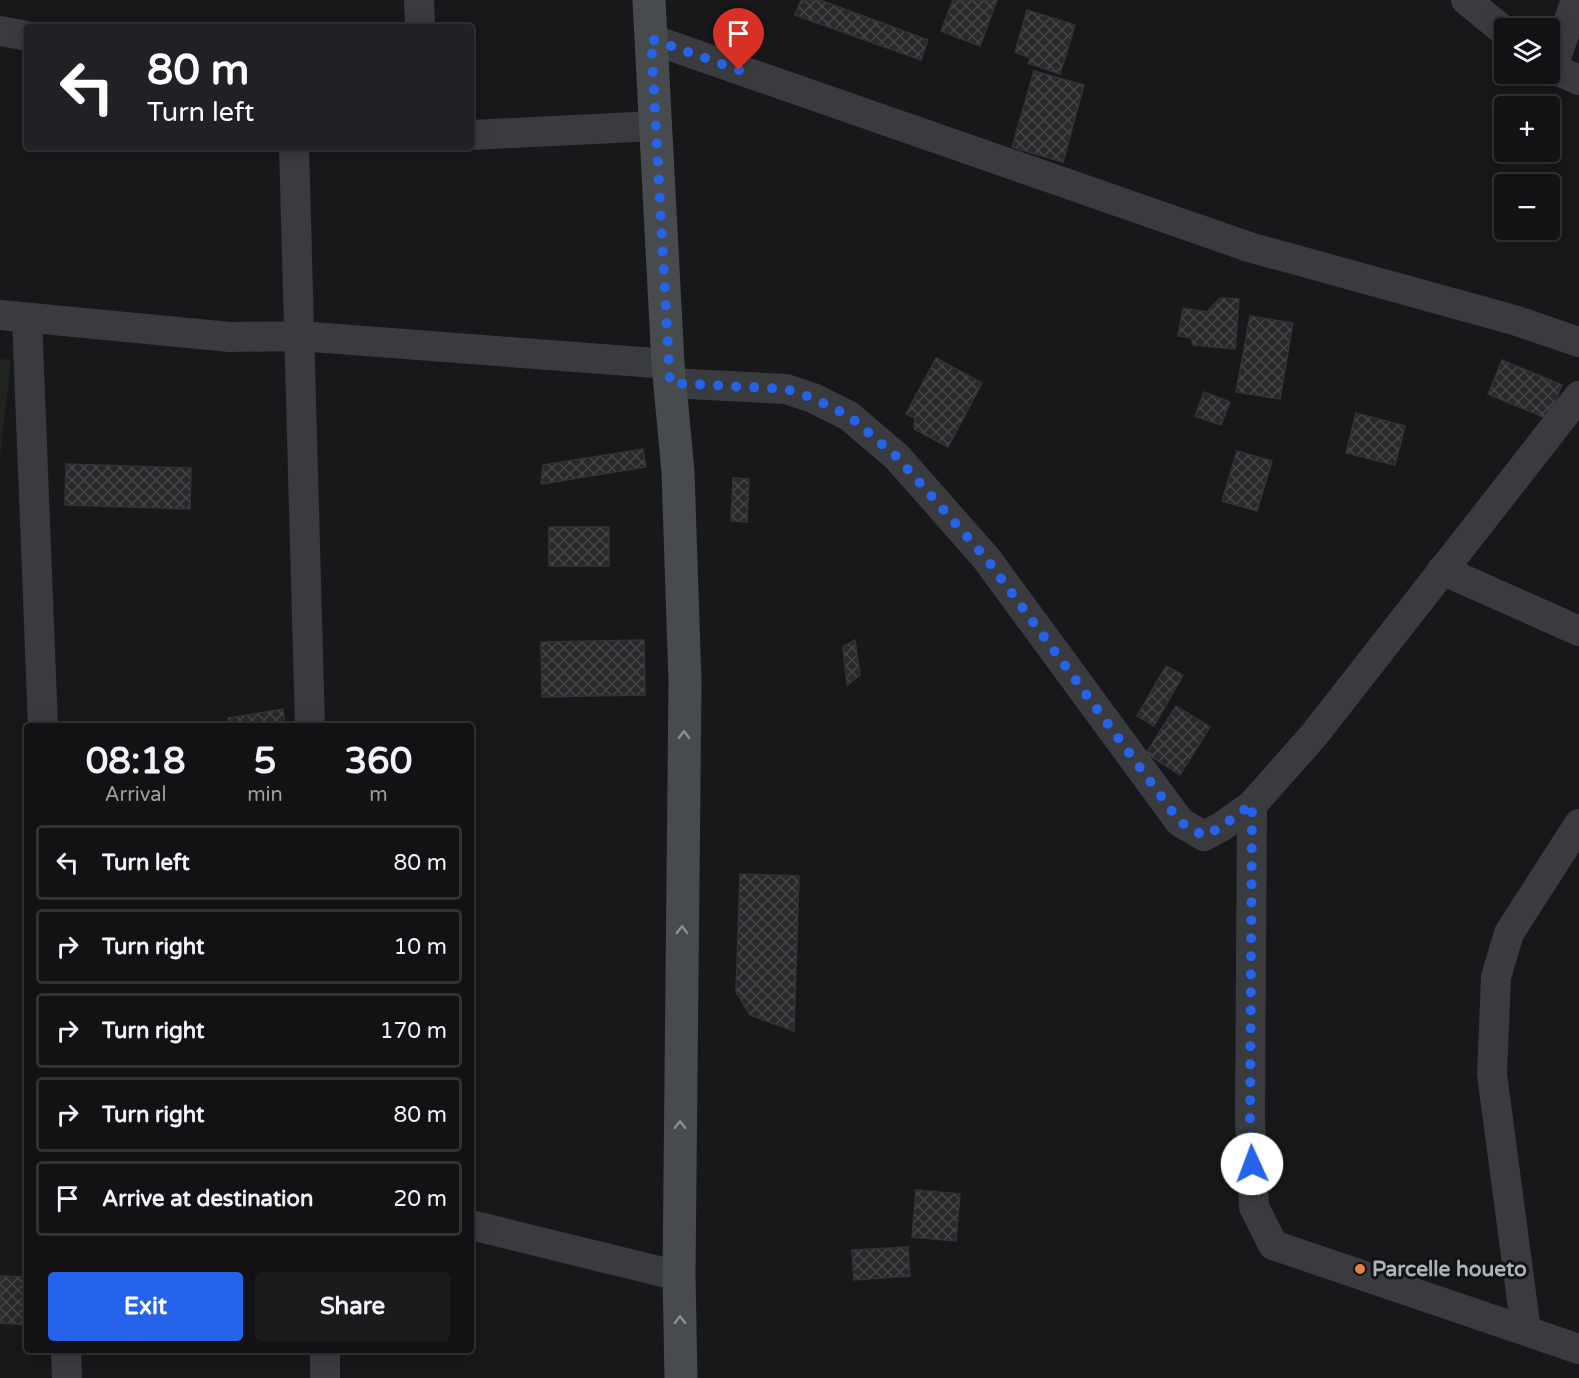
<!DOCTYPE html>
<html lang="en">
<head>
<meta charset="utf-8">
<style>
	:root { --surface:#121214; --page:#1b1b1d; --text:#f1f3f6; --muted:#9c9ea0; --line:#313234; --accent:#2563eb }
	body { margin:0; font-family:"Varela Round",sans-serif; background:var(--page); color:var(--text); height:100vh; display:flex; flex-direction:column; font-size:22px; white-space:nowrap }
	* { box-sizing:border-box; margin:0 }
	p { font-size:20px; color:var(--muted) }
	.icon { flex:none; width:33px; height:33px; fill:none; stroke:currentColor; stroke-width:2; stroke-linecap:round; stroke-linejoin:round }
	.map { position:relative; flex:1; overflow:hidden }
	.panel { position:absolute; left:24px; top:723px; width:450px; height:630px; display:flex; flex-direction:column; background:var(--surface); border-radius:6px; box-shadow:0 3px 15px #0003,0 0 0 2px var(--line) }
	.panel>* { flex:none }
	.banner { position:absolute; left:24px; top:24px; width:450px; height:126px; border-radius:6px; box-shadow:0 3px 15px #0003,0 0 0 2px var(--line); background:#202124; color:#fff; overflow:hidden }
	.controls { position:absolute; left:1494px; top:18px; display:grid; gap:12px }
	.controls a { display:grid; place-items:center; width:66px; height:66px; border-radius:6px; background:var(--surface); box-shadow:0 3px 15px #0003,0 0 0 2px var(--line); font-size:30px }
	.pin { position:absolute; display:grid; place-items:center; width:51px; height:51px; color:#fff; margin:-62px -26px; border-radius:50% 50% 50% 0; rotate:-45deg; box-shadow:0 0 6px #0007 }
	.pin .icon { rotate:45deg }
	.me { position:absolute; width:66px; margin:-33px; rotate:358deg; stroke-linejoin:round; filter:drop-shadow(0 0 4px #0008) }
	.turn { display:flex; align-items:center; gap:21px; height:126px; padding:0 24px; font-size:27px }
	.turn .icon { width:78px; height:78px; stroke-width:2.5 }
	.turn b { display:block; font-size:42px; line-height:51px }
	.eta { display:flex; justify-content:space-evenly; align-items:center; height:102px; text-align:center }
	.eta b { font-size:36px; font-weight:800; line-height:42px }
	.button { display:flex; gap:12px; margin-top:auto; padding:12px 24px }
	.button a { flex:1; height:69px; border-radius:6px; background:var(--accent); color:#fff; font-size:24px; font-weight:800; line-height:69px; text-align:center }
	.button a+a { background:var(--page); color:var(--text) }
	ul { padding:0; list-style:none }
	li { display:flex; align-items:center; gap:18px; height:75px; margin:0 12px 9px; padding:0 12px; border:3px solid var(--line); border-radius:6px }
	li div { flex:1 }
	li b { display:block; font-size:22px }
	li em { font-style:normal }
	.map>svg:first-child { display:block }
	.pitch { fill:#1f251e }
	.building { fill:url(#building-cross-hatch); stroke:#323336; stroke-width:1.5 }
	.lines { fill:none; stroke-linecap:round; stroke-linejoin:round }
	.minor { stroke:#393b3f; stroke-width:30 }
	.secondary { stroke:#474b4e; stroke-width:33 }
	.oneway { stroke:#888f94 }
	.route { stroke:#2563eb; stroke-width:10; stroke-dasharray:0 18 }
	.poi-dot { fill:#ea813f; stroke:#131315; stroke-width:2 }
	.labels { text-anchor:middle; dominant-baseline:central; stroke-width:6; stroke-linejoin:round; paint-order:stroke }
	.poi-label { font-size:21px; font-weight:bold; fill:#abb3b9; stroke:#131315; text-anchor:start }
</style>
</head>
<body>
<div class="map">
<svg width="1579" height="1378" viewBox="0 0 1579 1378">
	<defs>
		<pattern id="building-cross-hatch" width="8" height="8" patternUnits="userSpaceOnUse" patternTransform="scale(1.5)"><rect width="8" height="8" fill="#28292b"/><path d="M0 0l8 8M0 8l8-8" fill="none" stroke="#444648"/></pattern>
	</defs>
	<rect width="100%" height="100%" fill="#18181a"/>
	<path class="pitch" d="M0,359L11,360L0,458Z"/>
	<path class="building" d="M801,0H820L928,40L921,60L795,15Z
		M953,0H997L980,46L941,31Z
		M1027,10L1075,25L1060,74L1028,63L1031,58L1015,52Z
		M1034,71L1084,85L1063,162L1012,147Z
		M1220,298L1239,299L1235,349L1193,345L1191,338L1178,336L1183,308L1207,312Z
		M1250,316L1293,323L1280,399L1236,392Z
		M936,358L982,383L948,447L914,429L915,418L906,414Z
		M1502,360L1562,385L1548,419L1488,394Z
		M1204,392L1230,402L1221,425L1195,416Z
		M1356,413L1405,426L1395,465L1346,453Z
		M643,449L646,467L541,484L543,465Z
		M1237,451L1272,461L1257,511L1222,501Z
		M66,464L191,468L190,509L65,505Z
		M733,478L749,479L747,522L731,521Z
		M549,527H609V566H549Z
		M644,640L645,695L542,697L541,642Z
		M855,640L860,675L847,685L843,647Z
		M1166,666L1183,675L1154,726L1137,716Z
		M1176,706L1210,727L1180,775L1146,753Z
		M283,709L285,726H229L228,718Z
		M740,874L799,876L794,1031L750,1015L736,992Z
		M916,1190L960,1194L956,1241L912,1237Z
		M908,1247L910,1276L854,1280L852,1250Z
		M0,1276L27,1277V1325L0,1323Z"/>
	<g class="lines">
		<path class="minor" d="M419,0L420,27
			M1466,0L1504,31
			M0,31L27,36
			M651,39L1249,247L1514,320L1579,342
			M1550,67L1579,80
			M1552,69L1576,0
			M471,135L655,126
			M294,147L310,726
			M0,315L230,337L299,336L668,364
			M27,318L43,726
			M670,383L786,389L813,398L849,416L897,457L986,558L1180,822L1204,836L1221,827L1252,805L1314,735L1579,396
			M1442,570L1579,631
			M1252,805L1250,1120L1254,1207L1273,1245L1579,1349
			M471,1225L679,1276
			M1526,1331L1492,1074L1496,977L1509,933L1579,824
			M66,1350L67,1378
			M325,1350V1378"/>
		<path class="secondary" d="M649,0L668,364L678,472L685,682L679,1276L681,1378"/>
	</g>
	<defs><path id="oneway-chevron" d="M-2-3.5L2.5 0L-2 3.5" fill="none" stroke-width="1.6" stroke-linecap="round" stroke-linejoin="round" transform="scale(1.5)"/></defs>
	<g class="oneway">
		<use href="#oneway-chevron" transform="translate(684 735) rotate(-89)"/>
		<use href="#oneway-chevron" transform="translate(682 930) rotate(-89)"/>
		<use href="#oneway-chevron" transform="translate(680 1125) rotate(-89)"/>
		<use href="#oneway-chevron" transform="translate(680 1320) rotate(-91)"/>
	</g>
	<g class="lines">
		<path class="route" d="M739,70L651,39L670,383L786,389L813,398L849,416L897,457L986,558L1180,822L1204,836L1221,827L1252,804L1250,1120L1252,1164"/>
	</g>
	<circle class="poi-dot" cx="1360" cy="1269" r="6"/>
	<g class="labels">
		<g class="poi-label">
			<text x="1372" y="1269">Parcelle houeto</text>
		</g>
	</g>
</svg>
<div class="controls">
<a><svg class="icon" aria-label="layers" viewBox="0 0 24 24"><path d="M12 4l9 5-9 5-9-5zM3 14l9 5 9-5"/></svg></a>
<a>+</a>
<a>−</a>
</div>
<div class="pin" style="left:739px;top:70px;background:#d93025"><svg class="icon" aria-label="arrive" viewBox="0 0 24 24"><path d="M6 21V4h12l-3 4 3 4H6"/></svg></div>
<svg class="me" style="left:1252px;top:1164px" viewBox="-20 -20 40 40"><circle r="19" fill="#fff"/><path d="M0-13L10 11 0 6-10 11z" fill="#2563eb"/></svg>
<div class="banner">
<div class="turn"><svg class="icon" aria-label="left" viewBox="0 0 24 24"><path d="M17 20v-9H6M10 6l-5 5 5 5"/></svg><div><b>80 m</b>Turn left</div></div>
</div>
<section class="panel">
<div class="eta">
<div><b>08:18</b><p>Arrival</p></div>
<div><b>5</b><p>min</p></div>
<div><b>360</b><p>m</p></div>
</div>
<ul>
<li><svg class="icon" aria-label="left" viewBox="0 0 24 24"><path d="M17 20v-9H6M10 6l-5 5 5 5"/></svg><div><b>Turn left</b></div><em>80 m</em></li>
<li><svg class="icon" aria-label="right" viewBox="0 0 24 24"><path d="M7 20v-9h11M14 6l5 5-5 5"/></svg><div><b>Turn right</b></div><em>10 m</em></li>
<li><svg class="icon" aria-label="right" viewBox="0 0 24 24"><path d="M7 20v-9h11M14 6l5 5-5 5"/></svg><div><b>Turn right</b></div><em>170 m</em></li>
<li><svg class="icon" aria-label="right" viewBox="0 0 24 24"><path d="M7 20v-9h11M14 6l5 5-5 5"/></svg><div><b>Turn right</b></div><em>80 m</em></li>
<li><svg class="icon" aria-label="arrive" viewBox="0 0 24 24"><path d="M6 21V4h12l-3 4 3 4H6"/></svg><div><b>Arrive at destination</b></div><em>20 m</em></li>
</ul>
<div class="button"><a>Exit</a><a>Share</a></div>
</section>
</div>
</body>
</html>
